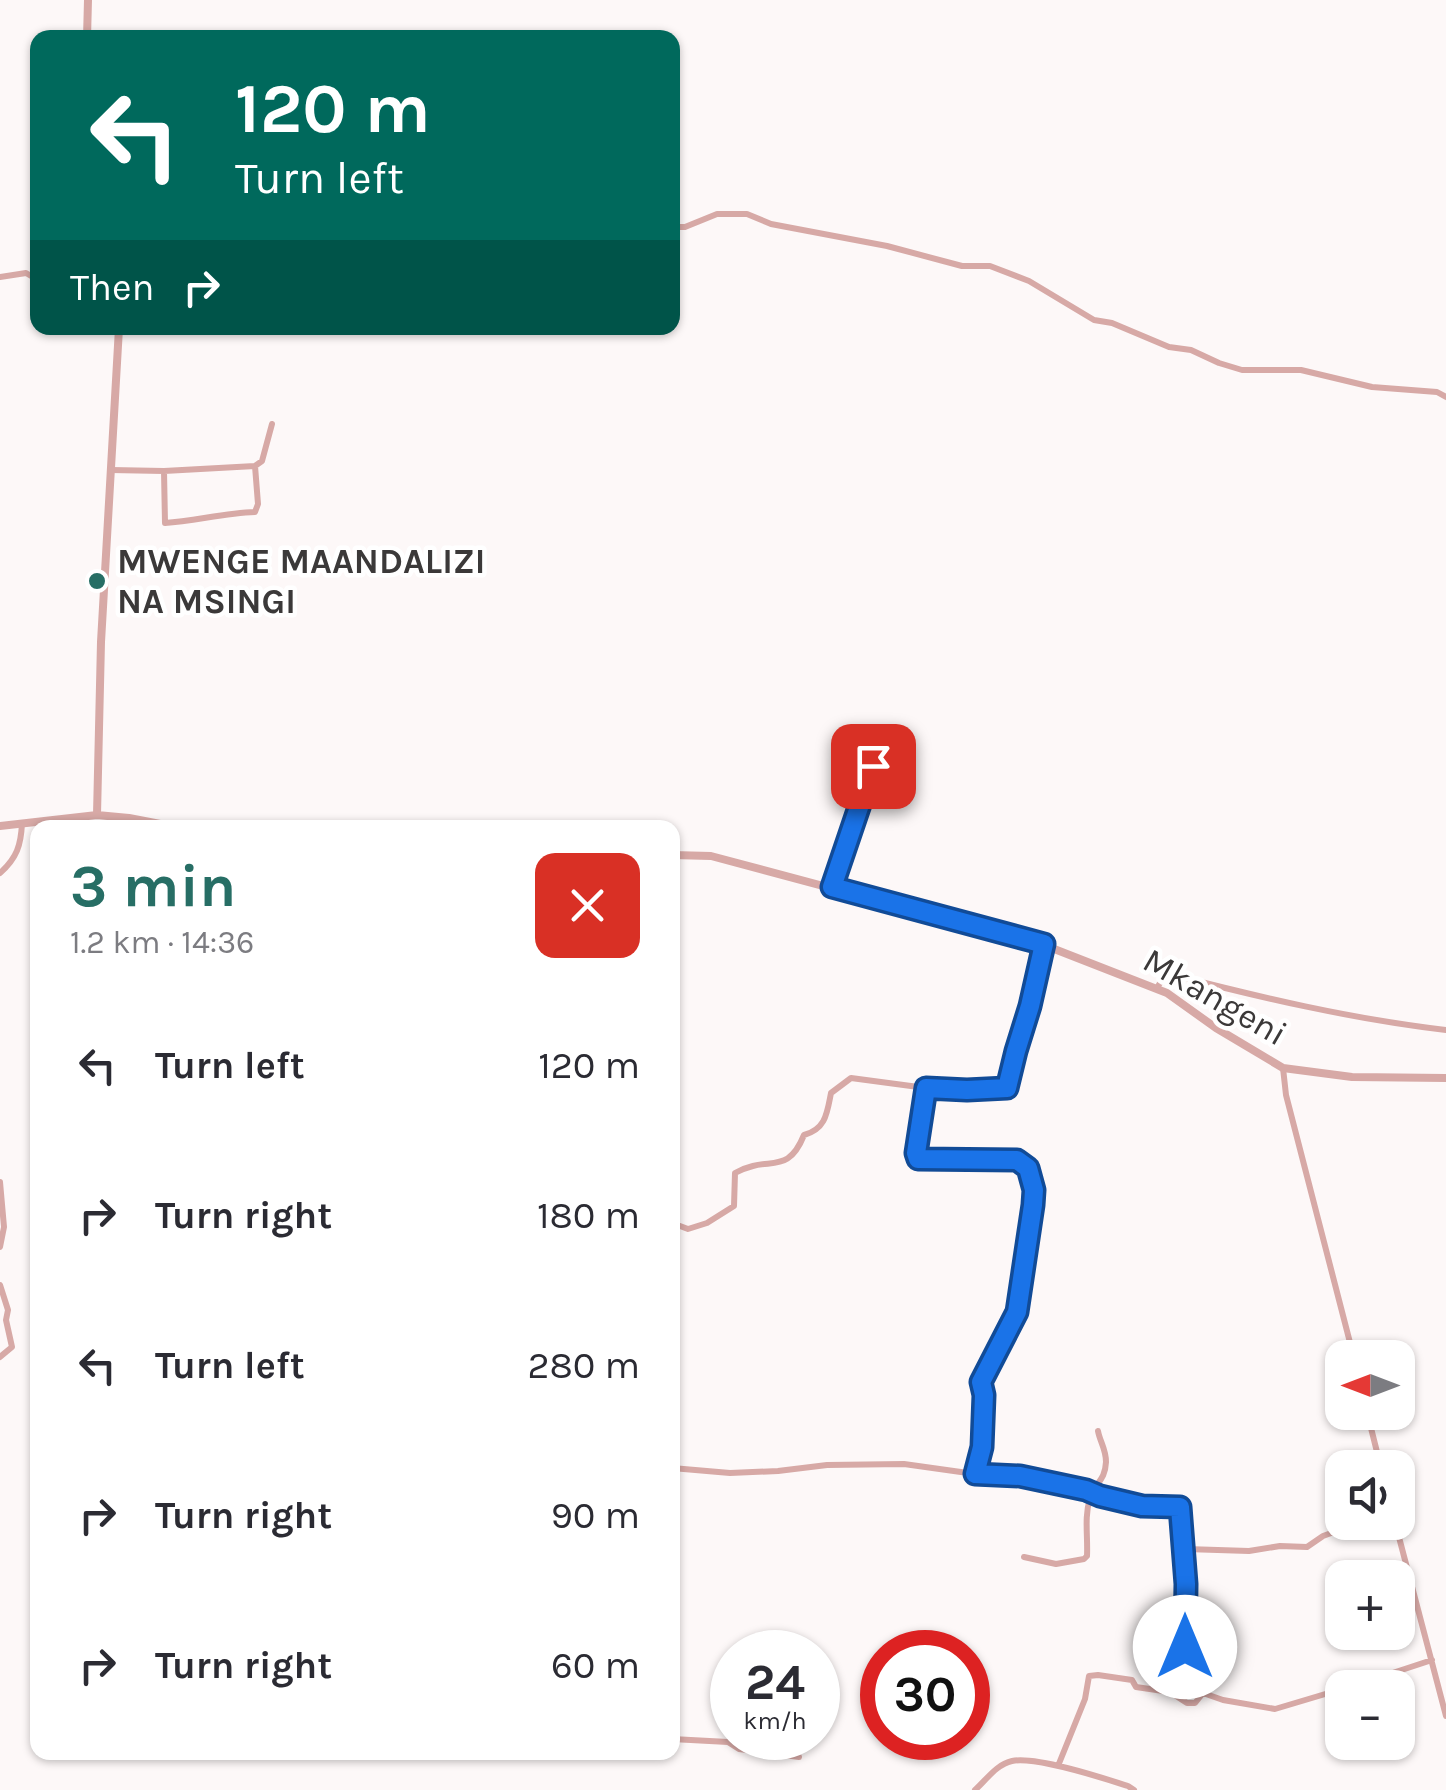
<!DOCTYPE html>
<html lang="en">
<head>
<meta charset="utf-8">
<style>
	:root { --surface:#fff; --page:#f2f2f3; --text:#2b2b33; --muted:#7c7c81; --accent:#276e65 }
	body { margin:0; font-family:Karla,sans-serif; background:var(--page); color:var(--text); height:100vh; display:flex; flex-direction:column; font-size:38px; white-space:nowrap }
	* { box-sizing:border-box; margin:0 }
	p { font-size:32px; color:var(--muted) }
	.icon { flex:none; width:55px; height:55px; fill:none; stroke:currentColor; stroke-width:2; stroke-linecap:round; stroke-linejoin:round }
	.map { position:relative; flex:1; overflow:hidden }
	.side { position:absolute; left:30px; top:820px; width:650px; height:940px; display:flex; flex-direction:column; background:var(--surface); border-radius:20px; box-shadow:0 2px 8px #0004 }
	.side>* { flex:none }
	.hud { position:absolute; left:30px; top:30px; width:650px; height:305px; border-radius:20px; box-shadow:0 2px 8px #0004; background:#00695c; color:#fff; overflow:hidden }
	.needle { width:65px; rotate:270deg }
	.tools { position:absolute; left:1325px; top:1340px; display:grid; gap:20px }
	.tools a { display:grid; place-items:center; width:90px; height:90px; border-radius:20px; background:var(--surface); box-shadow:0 2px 8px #0004; font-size:50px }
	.speed { position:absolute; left:710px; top:1630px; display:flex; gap:20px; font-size:50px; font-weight:700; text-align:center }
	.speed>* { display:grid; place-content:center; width:130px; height:130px; border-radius:50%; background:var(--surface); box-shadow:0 2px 8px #0004; line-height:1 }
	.speed small { font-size:25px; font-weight:400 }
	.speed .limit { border:15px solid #d22; background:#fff; color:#111 }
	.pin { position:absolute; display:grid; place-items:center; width:85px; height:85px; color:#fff; margin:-42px; border-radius:20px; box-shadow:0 5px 15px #0006 }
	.me { position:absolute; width:110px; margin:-55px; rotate:0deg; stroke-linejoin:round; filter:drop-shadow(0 0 8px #0008) }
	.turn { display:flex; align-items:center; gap:35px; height:210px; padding:0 40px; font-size:45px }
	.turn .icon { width:130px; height:130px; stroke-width:2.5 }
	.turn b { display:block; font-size:70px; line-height:85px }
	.then { display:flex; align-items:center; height:95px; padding:0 40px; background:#0003; gap:20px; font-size:38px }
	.round { display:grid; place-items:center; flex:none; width:105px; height:105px; border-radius:20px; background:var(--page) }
	.overview { display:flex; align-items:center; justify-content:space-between; height:170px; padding:0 40px }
	h1 { font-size:60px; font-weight:700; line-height:75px; color:var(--accent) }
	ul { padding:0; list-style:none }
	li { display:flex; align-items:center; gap:30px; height:150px; padding:0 40px }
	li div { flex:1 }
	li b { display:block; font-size:38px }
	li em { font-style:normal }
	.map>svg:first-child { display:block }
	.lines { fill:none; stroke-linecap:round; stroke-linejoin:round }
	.minor { stroke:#d7a9a6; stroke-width:6 }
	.tertiary { stroke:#d7a9a6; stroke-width:8 }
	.route-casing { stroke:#114b97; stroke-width:25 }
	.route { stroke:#1a73e8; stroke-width:18 }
	.poi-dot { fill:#276e65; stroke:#fff; stroke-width:4 }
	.labels { text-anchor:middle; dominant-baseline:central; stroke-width:9; stroke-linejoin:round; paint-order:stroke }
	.poi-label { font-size:35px; font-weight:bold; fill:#3b3939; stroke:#fff; text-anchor:start }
	.street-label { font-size:35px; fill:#3b3939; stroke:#fff }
</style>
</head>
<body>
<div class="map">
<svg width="1446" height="1790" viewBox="0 0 1446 1790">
	<rect width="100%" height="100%" fill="#fdf8f8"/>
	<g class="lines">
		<path class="minor" d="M672,227H685L717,214H747L771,224L887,246L962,266H990L1029,281L1094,320L1112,323L1169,347L1191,350L1219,363L1242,370H1301L1372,387L1437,392L1446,397
			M0,277L26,273L38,280
			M111,470L164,471L165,523C195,521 224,513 255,512L258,504L255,466L262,461L272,424
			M164,471L255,466
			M0,873C17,858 21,845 22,823
			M833,887L873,766
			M1157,988L1166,973C1258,997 1352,1019 1446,1030
			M1283,1068L1286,1095L1354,1358
			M0,1182L4,1227L0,1247
			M672,1223L688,1229L707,1223L734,1206L735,1173C769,1154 787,1177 804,1135C826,1129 827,1113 831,1093L851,1078L926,1088
			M0,1285L8,1310L6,1320L12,1347L0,1357
			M1367,1412L1381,1468
			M672,1468L730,1473L778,1471L827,1465L904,1464L975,1474L1019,1476L1086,1490L1100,1496L1143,1505L1180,1507L1183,1544L1186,1549L1249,1551L1280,1546L1307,1547L1323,1536L1342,1529L1355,1526H1377L1385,1522
			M975,1474C981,1444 987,1412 981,1382L986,1376L997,1348L1006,1337L1017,1312L1033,1205L1034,1190L1028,1168L1017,1160L918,1159L915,1153L927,1088L967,1091L1007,1088L1016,1051L1031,1006L1044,945
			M1395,1522L1446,1716
			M1183,1546L1187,1660
			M1024,1557L1056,1564L1084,1559L1087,1556C1088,1536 1084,1518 1090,1498C1095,1482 1105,1482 1106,1462C1106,1449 1100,1442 1098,1431
			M1347,1688L1432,1660
			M672,1739L728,1742L739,1749L799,1757
			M1058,1766L1085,1699L1089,1676L1098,1675L1132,1680L1136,1687L1170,1692L1187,1703H1195L1203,1693L1223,1700L1275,1709L1342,1689
			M975,1790C986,1780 997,1764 1012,1761C1036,1756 1103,1778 1128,1786L1134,1790"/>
		<path class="tertiary" d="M87,38L88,0
			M97,815L101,642L119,328
			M0,826L97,815L129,818L181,828
			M672,855L711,856L1044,945L1167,993L1216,1028L1283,1068L1352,1077L1446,1078"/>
	</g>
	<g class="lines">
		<defs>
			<path id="route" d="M873,766L832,887L1044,944L1030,1006L1016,1051L1007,1088L967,1090L926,1088L916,1153L918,1159L1017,1160L1028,1168L1034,1190L1033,1205L1017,1312L981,1382L984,1395L982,1447L975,1474L1020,1476L1086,1490L1100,1496L1142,1506L1180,1507L1186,1584L1185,1647"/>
		</defs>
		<use href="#route" class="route-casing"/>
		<use href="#route" class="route"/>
	</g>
	<circle class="poi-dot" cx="97" cy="581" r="10"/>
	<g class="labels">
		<g class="poi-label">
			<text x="117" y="561">MWENGE MAANDALIZI<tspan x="117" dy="40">NA MSINGI</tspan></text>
		</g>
		<g class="street-label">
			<text transform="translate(1215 997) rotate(30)">Mkangeni</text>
		</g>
	</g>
</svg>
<div class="tools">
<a><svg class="needle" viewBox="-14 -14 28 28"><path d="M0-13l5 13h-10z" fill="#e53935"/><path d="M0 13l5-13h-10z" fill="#7c7c81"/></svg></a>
<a><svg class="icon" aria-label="sound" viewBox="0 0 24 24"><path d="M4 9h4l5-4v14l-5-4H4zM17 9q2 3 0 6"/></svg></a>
<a>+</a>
<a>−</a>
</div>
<div class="speed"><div>24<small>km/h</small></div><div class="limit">30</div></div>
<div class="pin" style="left:873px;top:766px;background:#d93025"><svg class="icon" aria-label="arrive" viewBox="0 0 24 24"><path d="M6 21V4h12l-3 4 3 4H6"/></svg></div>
<svg class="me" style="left:1185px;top:1647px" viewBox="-20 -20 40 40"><circle r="19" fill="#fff"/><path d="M0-13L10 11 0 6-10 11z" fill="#1a73e8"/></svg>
<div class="hud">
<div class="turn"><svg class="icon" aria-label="left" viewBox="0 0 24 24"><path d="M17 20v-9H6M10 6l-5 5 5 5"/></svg><div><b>120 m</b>Turn left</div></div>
<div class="then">Then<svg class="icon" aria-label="right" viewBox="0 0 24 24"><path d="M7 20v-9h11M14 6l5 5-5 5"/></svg></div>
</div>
<section class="side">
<div class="overview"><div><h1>3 min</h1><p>1.2 km · 14:36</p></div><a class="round" style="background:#d93025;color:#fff"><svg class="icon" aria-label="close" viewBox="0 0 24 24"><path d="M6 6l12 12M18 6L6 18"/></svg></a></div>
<ul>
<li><svg class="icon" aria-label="left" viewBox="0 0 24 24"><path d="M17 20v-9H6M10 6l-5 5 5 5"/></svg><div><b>Turn left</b></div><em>120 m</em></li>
<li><svg class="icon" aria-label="right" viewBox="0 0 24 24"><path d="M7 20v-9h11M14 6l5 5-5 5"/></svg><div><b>Turn right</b></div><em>180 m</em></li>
<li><svg class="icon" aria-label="left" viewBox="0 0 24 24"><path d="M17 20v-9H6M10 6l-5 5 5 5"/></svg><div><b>Turn left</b></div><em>280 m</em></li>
<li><svg class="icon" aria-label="right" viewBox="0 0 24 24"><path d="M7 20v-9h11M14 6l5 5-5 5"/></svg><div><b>Turn right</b></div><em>90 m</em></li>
<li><svg class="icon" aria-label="right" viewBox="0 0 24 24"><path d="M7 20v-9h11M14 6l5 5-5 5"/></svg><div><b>Turn right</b></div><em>60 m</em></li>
</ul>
</section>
</div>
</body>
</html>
